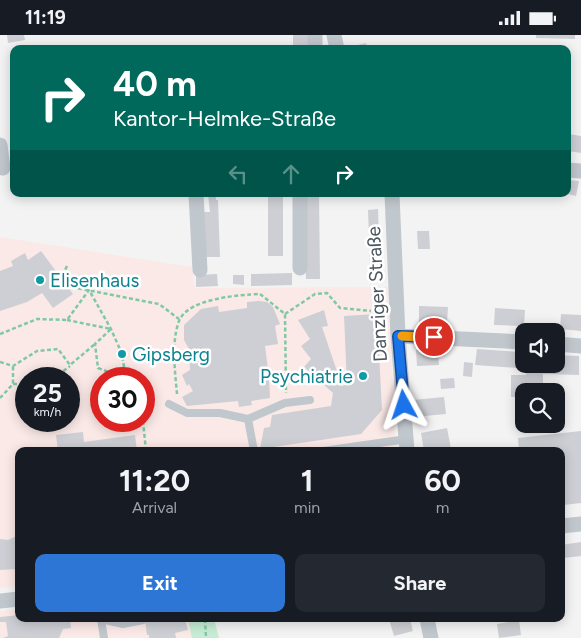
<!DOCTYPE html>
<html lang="en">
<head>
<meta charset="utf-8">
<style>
	:root { --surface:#171b24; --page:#242831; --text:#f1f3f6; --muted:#9ea1a6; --accent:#2d76d5 }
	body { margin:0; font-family:Figtree,sans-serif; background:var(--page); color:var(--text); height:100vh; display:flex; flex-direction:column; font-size:19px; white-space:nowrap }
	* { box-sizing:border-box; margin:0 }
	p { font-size:16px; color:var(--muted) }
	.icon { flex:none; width:28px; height:28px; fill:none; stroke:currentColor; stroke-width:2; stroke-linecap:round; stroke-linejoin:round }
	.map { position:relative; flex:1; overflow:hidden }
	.details { position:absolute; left:15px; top:412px; width:550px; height:175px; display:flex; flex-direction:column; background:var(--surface); border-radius:10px; box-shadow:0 2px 12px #0003 }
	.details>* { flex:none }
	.guide { position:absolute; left:10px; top:10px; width:561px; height:152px; border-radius:10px; box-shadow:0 2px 12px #0003; background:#00695c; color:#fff; overflow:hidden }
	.buttons { position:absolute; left:515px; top:288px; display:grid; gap:10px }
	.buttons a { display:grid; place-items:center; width:50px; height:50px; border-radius:10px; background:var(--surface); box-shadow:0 2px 12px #0003; font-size:25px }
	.speed { position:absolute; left:15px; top:332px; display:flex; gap:10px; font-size:25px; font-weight:700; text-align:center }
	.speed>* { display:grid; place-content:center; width:65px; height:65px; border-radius:50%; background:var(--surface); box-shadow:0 2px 12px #0003; line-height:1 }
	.speed small { font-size:12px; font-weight:400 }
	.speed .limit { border:8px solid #d22; background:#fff; color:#111 }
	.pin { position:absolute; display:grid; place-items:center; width:42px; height:42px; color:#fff; margin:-21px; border:2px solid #fff; border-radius:50%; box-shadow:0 1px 5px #0007 }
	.me { position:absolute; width:55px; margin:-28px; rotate:355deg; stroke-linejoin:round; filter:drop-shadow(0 0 4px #0008) }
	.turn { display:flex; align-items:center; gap:18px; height:105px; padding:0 20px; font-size:22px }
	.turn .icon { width:65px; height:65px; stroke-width:2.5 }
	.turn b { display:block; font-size:35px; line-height:42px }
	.lanes { display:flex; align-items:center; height:48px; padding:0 20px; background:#0003; justify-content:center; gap:25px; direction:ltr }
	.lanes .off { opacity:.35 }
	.eta { display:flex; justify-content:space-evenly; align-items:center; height:85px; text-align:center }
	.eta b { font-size:30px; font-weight:700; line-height:35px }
	.button { display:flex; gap:10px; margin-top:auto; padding:10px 20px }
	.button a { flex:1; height:58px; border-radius:10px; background:var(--accent); color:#fff; font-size:20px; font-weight:700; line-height:58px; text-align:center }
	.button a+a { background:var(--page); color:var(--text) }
	.status { display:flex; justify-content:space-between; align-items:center; height:35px; padding:0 25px; background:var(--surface); direction:ltr }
	.status svg { height:14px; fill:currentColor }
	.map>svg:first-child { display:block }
	.medical { fill:#fae9e7; fill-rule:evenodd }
	.green { fill:#c7ecd5 }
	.building { fill:#cdcfd4 }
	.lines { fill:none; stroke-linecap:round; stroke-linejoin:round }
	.path { stroke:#81c8a5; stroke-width:2.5; stroke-dasharray:4 2.5; stroke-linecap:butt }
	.service { stroke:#c0c7cd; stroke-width:8 }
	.minor { stroke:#c0c7cd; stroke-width:15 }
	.route-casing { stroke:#114b97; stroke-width:12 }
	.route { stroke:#1a73e8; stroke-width:9 }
	.slow { stroke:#f59e0b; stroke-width:9 }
	.culture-dot { fill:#0f9aa8; stroke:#fff; stroke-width:2 }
	.labels { text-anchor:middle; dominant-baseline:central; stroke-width:5; stroke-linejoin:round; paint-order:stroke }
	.culture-label { font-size:19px; fill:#0d838f; stroke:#fff; text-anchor:start }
	.street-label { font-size:19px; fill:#4c565e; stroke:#fff }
</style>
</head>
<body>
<div class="status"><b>11:19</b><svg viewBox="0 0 49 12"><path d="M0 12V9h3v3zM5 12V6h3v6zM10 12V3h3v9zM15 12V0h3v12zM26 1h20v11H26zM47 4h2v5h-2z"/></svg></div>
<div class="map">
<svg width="581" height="603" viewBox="0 0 581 603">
	<rect width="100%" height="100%" fill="#f4f3f3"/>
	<path class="medical" d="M0,202L192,232L195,253L388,252L396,416H19V551L0,553ZM26,344H69V386H26ZM101,344H144V386H101Z
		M19,574V584H214L219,603H0V576Z"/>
	<path class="green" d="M214,584L219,603H192L188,585Z"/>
	<path class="building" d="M7,0H24L25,5L8,8Z
		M293,0H308V11H293Z
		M536,0H575V4L536,3Z
		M366,8L368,14H345V13Z
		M569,99L581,101V118L568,116Z
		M568,145L579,146L576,161L568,159Z
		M208,159H216V165H218L220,222H205L204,177H210Z
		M268,159H283V221H268Z
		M304,159H319L320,244H306Z
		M378,174L380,231H370L368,175Z
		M417,196H429L430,214H418Z
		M41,216L73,259L53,273L42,258L27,267L0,276V236L13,231L11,226L25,218L28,225Z
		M292,238V250L251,251V239Z
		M217,239L218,251L196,252V240Z
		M233,240H244V250L233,249Z
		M258,266L267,267L273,272L280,289L275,291L278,309L265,311L268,334H272L273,342L269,343L270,363L251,366L252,370L239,372L238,366L187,371L182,362L193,356L189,349L187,351L182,340L190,335L189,314L184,305V290L201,274L218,271L219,277L247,273V267Z
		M419,271L448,272L447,288H419Z
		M495,273L525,275L524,291L494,290Z
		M324,275L328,291L322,292L342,351L347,349L344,281L377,279L382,375L361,399L260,414L264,393L270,392L272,380L331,371L333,358L304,332L311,324L301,311L310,304L298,285Z
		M561,279L581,280V296L560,294Z
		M438,314L439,330L417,331L416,315Z
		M477,314L519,317L518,333L475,330Z
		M556,320L579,321V340L543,339V356H524V362H511V340H526V334H536V329H556Z
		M464,327L473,328L472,342L463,341Z
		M454,343L455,353L441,354L440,344Z
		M444,362L446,379L414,382L413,365Z
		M447,393L451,414L424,416L421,398Z
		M581,396V468L564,470L561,416H519L518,403Z
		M83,397L84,407L135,400L137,416H58L56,400Z
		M19,500V534L0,535V504L8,505Z
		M581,507V521L563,523L561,510Z
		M19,580V584H70L71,593L63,594L59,603H3L8,601L6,587H0V582Z
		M145,584H185L188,595L175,598L176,603H149V600H147Z
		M389,584H410L413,596L394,601Z
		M519,585L521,600L499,603L497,589Z"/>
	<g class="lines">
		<path class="path" d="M67,231L62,241L71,252L159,269L179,284
			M285,279L315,259L327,258L340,273L371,276
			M67,285L111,294L95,309L98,333L125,343
			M0,299L37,284L67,285L89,255L111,294L122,319L126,344
			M0,327L13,331L37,316L58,314L70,330L95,309
			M53,344L70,331
			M13,349H26
			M144,358L151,363
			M177,359C175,336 171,308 179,286C188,263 240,260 260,259L285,279L286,358
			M0,363L13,349V331
			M143,386L146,416
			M205,584L206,603"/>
		<path class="service" d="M169,369L187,378H220L248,384L285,368L310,365
			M248,384L254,416
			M323,416L407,404
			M101,584L123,589L143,585
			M101,584L104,603"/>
		<path class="minor" d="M334,0L337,14
			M315,14V0
			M0,110L3,133
			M568,135L581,136
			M196,159L200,235
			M300,159V233
			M392,159L398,301L407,416
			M398,301L524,307
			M556,309L581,311
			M561,491L581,489
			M0,566L19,564
			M427,584L431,603"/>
	</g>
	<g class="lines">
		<defs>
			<path id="route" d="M404,370L398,301L434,302"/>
		</defs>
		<use href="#route" class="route-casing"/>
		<use href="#route" class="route"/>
		<path class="slow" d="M402,301L423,302"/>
	</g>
	<g class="culture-dot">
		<circle cx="40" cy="245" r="5"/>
		<circle cx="122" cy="319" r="5"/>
		<circle cx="363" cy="341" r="5"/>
	</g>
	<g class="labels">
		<g class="culture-label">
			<text x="50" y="245">Elisenhaus</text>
			<text x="132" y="319">Gipsberg</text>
			<text x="353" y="341" text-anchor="end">Psychiatrie</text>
		</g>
		<g class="street-label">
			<text transform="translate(377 259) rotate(-93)">Danziger Straße</text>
		</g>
	</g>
</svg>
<div class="buttons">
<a><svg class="icon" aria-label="sound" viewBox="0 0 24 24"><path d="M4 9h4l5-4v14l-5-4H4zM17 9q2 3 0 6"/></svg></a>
<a><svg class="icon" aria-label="search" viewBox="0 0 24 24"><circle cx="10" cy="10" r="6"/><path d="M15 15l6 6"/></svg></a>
</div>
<div class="speed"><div>25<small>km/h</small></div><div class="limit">30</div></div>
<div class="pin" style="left:434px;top:302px;background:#d93025"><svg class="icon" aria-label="arrive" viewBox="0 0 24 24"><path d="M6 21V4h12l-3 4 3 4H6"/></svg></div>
<svg class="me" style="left:404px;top:370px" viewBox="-20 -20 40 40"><path d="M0-17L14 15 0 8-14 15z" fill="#1a73e8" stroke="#fff" stroke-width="4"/></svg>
<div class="guide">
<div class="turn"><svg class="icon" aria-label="right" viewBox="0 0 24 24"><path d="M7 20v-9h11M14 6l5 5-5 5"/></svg><div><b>40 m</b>Kantor-Helmke-Straße</div></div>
<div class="lanes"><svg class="icon off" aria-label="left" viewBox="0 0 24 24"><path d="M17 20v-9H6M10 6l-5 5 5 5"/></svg><svg class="icon off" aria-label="ahead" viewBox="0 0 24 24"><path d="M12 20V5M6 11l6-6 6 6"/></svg><svg class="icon" aria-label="right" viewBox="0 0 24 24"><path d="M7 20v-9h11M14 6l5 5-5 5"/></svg></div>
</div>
<section class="details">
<div class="eta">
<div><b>11:20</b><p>Arrival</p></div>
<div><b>1</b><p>min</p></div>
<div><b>60</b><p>m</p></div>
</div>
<div class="button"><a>Exit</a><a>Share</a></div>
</section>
</div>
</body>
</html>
